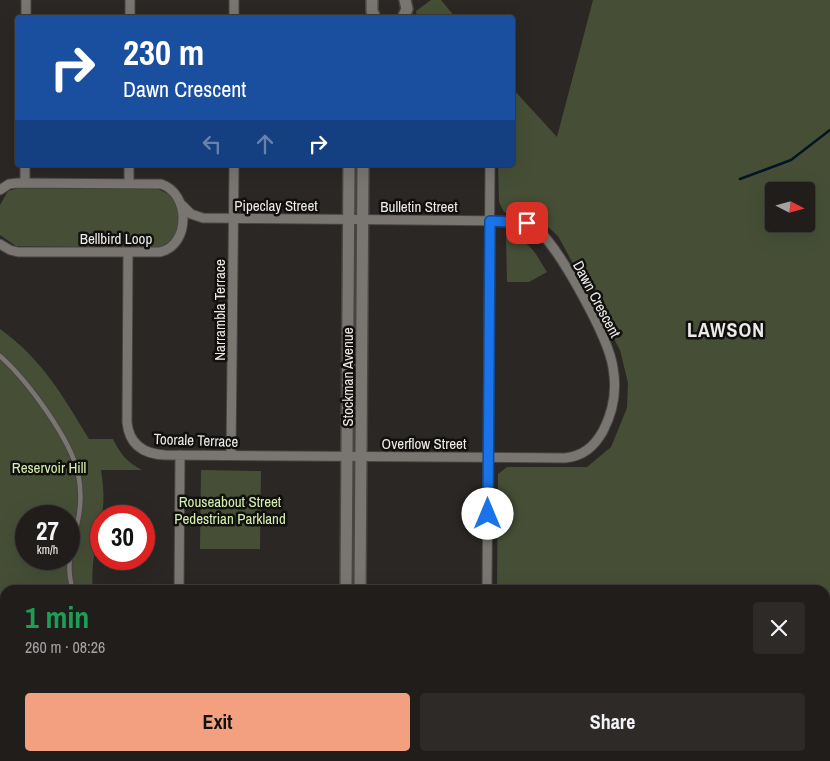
<!DOCTYPE html>
<html lang="en">
<head>
<meta charset="utf-8">
<style>
	:root { --surface:#201d1b; --page:#2d2a28; --text:#f1f3f6; --muted:#a2a2a3; --line:#3d3b3a; --accent:#f2a07f }
	body { margin:0; font-family:"Archivo Narrow",sans-serif; background:var(--page); color:var(--text); height:100vh; display:flex; flex-direction:column; font-size:19px; white-space:nowrap }
	* { box-sizing:border-box; margin:0 }
	p { font-size:16px; color:var(--muted) }
	.icon { flex:none; width:28px; height:28px; fill:none; stroke:currentColor; stroke-width:2; stroke-linecap:round; stroke-linejoin:round }
	.map { position:relative; flex:1; overflow:hidden }
	.panel { position:absolute; left:0px; top:585px; width:830px; height:176px; display:flex; flex-direction:column; background:var(--surface); border-radius:15px 15px 0 0; box-shadow:0 5px 20px #0002,0 0 0 1px var(--line) }
	.panel>* { flex:none }
	.hud { position:absolute; left:15px; top:15px; width:500px; height:152px; border-radius:5px; box-shadow:0 5px 20px #0002,0 0 0 1px var(--line); background:#1a4fa0; color:#fff; overflow:hidden }
	.needle { width:32px; rotate:96deg }
	.controls { position:absolute; left:765px; top:182px; display:grid; gap:10px }
	.controls a { display:grid; place-items:center; width:50px; height:50px; border-radius:5px; background:var(--surface); box-shadow:0 5px 20px #0002,0 0 0 1px var(--line); font-size:25px }
	.speed { position:absolute; left:15px; top:505px; display:flex; gap:10px; font-size:25px; font-weight:700; text-align:center }
	.speed>* { display:grid; place-content:center; width:65px; height:65px; border-radius:50%; background:var(--surface); box-shadow:0 5px 20px #0002,0 0 0 1px var(--line); line-height:1 }
	.speed small { font-size:12px; font-weight:400 }
	.speed .limit { border:8px solid #d22; background:#fff; color:#111 }
	.pin { position:absolute; display:grid; place-items:center; width:42px; height:42px; color:#fff; margin:-21px; border-radius:10px; box-shadow:0 2px 8px #0006 }
	.me { position:absolute; width:55px; margin:-28px; rotate:0deg; stroke-linejoin:round; filter:drop-shadow(0 0 4px #0008) }
	.turn { display:flex; align-items:center; gap:18px; height:105px; padding:0 25px; font-size:22px }
	.turn .icon { width:65px; height:65px; stroke-width:2.5 }
	.turn b { display:block; font-size:35px; line-height:42px }
	.lanes { display:flex; align-items:center; height:48px; padding:0 25px; background:#0003; justify-content:center; gap:25px; direction:ltr }
	.lanes .off { opacity:.35 }
	.round { display:grid; place-items:center; flex:none; width:52px; height:52px; border-radius:5px; background:var(--page) }
	.summary { display:flex; align-items:center; justify-content:space-between; height:85px; padding:0 25px }
	h1 { font-size:30px; font-weight:700; line-height:38px; color:#1e9e55 }
	.action { display:flex; gap:10px; margin-top:auto; padding:10px 25px }
	.action a { flex:1; height:58px; border-radius:5px; background:var(--accent); color:#111; font-size:20px; font-weight:700; line-height:58px; text-align:center }
	.action a+a { background:var(--page); color:var(--text) }
	.map>svg:first-child { display:block }
	.green { fill:#464f36; fill-rule:evenodd }
	.lines { fill:none; stroke-linecap:round; stroke-linejoin:round }
	.stream { stroke:#001525; stroke-width:2.5 }
	.service-casing { stroke:#474542; stroke-width:7 }
	.minor-casing { stroke:#474542; stroke-width:11 }
	.tertiary-casing { stroke:#474542; stroke-width:14 }
	.service { stroke:#797672; stroke-width:4.5 }
	.minor { stroke:#797672; stroke-width:9 }
	.tertiary { stroke:#797672; stroke-width:11 }
	.route-casing { stroke:#114b97; stroke-width:12 }
	.route { stroke:#1a73e8; stroke-width:9 }
	.labels { text-anchor:middle; dominant-baseline:central; stroke-width:5; stroke-linejoin:round; paint-order:stroke }
	.street-label { font-size:15px; fill:#edebe8; stroke:#11100f }
	.park-label { font-size:15px; fill:#d6efae; stroke:#11100f }
	.district-label { font-size:20px; font-weight:bold; letter-spacing:1px; fill:#edebe8; stroke:#11100f }
</style>
</head>
<body>
<div class="map">
<svg width="830" height="761" viewBox="0 0 830 761">
	<rect width="100%" height="100%" fill="#2a2724"/>
	<path class="green" d="M431,0H441L455,17H417L416,11Z
		M593,0H830V761H368V756H825V590H497L498,474L507,467H587L611,447L627,408L628,383L620,350L558,236L538,218L504,212L499,202L498,165H512L513,89L557,137ZM774,191H806V224H774Z
		M19,188L158,189L172,196L179,208L180,228L172,240L159,248L16,246L0,235V205L8,191Z
		M506,238C532,240 534,252 547,272L529,282H507Z
		M0,329C42,359 63,396 89,439H113C120,454 127,462 142,470H101C103,484 105,499 102,513C98,538 90,563 93,590H5V720H0ZM26,516H69V559H26Z
		M201,470L261,471L260,549H200Z
		M176,756H238V761H181Z"/>
	<g class="lines">
		<path class="stream" d="M740,179L791,160L830,130"/>
		<defs>
			<path id="service" d="M0,356C27,380 70,438 78,473C81,487 81,502 79,515C74,542 64,563 73,590"/>
			<path id="minor" d="M26,18V0
				M130,18V0
				M234,18V0
				M25,183V165
				M129,183V165
				M0,190L9,184L18,183L161,184C190,193 191,245 160,252H18L10,250L0,244
				M128,252L127,422C129,445 144,454 165,455L565,458C583,456 594,447 603,431C613,412 617,390 613,368C609,338 560,249 537,229C531,224 524,222 516,221L203,218L191,214L182,205
				M231,455L234,165
				M179,590L180,455
				M487,590L490,165
				M0,755L2,727
				M111,761L113,756"/>
			<path id="tertiary" d="M372,0V11L375,18
				M403,18L407,9L405,0
				M346,590L349,165
				M360,590L363,165
				M0,727H5
				M161,756L167,761
				M344,761V756
				M358,761L359,756"/>
		</defs>
		<use href="#service" class="service-casing"/>
		<use href="#minor" class="minor-casing"/>
		<use href="#tertiary" class="tertiary-casing"/>
		<use href="#service" class="service"/>
		<use href="#minor" class="minor"/>
		<use href="#tertiary" class="tertiary"/>
	</g>
	<g class="lines">
		<defs>
			<path id="route" d="M488,514L490,221L527,223"/>
		</defs>
		<use href="#route" class="route-casing"/>
		<use href="#route" class="route"/>
	</g>
	<g class="labels">
		<g class="street-label">
			<text x="276" y="205">Pipeclay Street</text>
			<text x="419" y="206">Bulletin Street</text>
			<text x="116" y="238">Bellbird Loop</text>
			<text transform="translate(597 299) rotate(62)">Dawn Crescent</text>
			<text transform="translate(219 310) rotate(-90)">Narrambla Terrace</text>
			<text transform="translate(347 377) rotate(-90)">Stockman Avenue</text>
			<text transform="translate(196 440) rotate(2)">Toorale Terrace</text>
			<text x="424" y="443">Overflow Street</text>
		</g>
		<g class="park-label">
			<text x="49" y="467">Reservoir Hill</text>
			<text x="230" y="501">Rouseabout Street<tspan x="230" dy="17">Pedestrian Parkland</tspan></text>
		</g>
		<g class="district-label">
			<text x="726" y="329">LAWSON</text>
		</g>
	</g>
</svg>
<div class="controls">
<a><svg class="needle" viewBox="-14 -14 28 28"><path d="M0-13l5 13h-10z" fill="#e53935"/><path d="M0 13l5-13h-10z" fill="#a2a2a3"/></svg></a>
</div>
<div class="speed"><div>27<small>km/h</small></div><div class="limit">30</div></div>
<div class="pin" style="left:527px;top:223px;background:#d93025"><svg class="icon" aria-label="arrive" viewBox="0 0 24 24"><path d="M6 21V4h12l-3 4 3 4H6"/></svg></div>
<svg class="me" style="left:488px;top:514px" viewBox="-20 -20 40 40"><circle r="19" fill="#fff"/><path d="M0-13L10 11 0 6-10 11z" fill="#1a73e8"/></svg>
<div class="hud">
<div class="turn"><svg class="icon" aria-label="right" viewBox="0 0 24 24"><path d="M7 20v-9h11M14 6l5 5-5 5"/></svg><div><b>230 m</b>Dawn Crescent</div></div>
<div class="lanes"><svg class="icon off" aria-label="left" viewBox="0 0 24 24"><path d="M17 20v-9H6M10 6l-5 5 5 5"/></svg><svg class="icon off" aria-label="ahead" viewBox="0 0 24 24"><path d="M12 20V5M6 11l6-6 6 6"/></svg><svg class="icon" aria-label="right" viewBox="0 0 24 24"><path d="M7 20v-9h11M14 6l5 5-5 5"/></svg></div>
</div>
<section class="panel">
<div class="summary"><div><h1>1 min</h1><p>260 m · 08:26</p></div><a class="round"><svg class="icon" aria-label="close" viewBox="0 0 24 24"><path d="M6 6l12 12M18 6L6 18"/></svg></a></div>
<div class="action"><a>Exit</a><a>Share</a></div>
</section>
</div>
</body>
</html>
